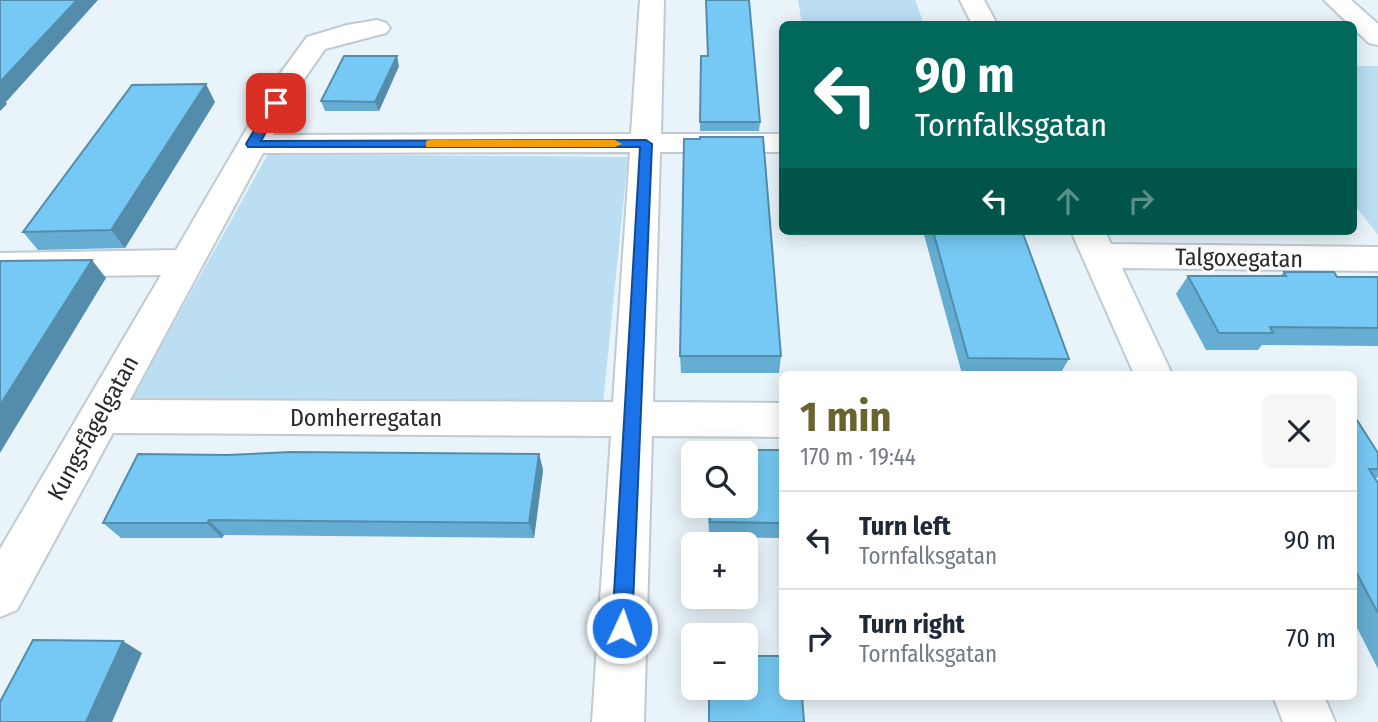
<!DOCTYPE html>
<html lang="en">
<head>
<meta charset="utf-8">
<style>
	:root { --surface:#fff; --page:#f6f6f7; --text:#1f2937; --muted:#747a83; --line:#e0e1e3; --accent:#6a622f }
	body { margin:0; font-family:"Fira Sans Condensed",sans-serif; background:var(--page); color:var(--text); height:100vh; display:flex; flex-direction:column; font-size:26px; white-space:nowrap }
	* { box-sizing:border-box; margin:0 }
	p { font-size:23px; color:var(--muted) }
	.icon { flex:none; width:38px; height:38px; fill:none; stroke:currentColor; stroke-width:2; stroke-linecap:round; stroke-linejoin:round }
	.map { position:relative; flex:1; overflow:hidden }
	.sheet { position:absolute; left:779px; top:371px; width:578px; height:329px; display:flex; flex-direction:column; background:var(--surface); border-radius:10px; box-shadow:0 4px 18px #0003 }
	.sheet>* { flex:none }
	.banner { position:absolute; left:779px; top:21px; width:578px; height:214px; border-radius:10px; box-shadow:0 4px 18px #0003; background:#00695c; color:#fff; overflow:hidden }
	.buttons { position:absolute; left:681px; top:441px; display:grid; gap:14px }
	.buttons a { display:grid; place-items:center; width:77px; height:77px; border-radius:10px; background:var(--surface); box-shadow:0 4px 18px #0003; font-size:35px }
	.pin { position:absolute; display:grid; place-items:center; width:60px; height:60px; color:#fff; margin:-30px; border-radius:14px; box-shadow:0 4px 10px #0006 }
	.me { position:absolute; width:77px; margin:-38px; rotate:3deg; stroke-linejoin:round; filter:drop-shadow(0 0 5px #0008) }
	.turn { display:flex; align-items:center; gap:24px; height:147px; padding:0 21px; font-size:32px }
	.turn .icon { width:91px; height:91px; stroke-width:2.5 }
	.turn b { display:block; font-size:49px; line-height:60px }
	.lanes { display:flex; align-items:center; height:66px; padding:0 21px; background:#0003; justify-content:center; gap:35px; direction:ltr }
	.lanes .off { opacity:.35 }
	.round { display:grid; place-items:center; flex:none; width:74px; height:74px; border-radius:10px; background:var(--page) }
	.headline { display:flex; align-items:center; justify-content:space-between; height:119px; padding:0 21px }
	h1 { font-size:42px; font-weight:700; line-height:52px; color:var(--accent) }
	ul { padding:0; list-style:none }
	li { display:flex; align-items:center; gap:21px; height:98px; padding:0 21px; border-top:2px solid var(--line) }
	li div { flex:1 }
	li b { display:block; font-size:26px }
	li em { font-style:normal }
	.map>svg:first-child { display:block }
	.green { fill:#bbdef3 }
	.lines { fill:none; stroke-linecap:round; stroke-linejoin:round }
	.street-casing { stroke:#c0cad0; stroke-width:4 }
	.street { fill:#fff; fill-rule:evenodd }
	.wall { fill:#65add2 }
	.shaded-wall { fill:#538dab }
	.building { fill:#76c9f4; stroke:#538dab; stroke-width:2 }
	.route { fill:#1a73e8; stroke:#114b97; stroke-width:2 }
	.slow { fill:#f59e0b }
	.labels { text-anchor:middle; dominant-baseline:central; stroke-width:5; stroke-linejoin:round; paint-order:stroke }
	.street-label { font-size:24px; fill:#272b2d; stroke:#fff }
</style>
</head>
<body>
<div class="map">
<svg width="1378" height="722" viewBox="0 0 1378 722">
	<rect width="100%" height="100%" fill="#e9f4fa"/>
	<path class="green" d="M798,0H915L924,24H802Z
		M1353,66H1378V235L1353,203Z
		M268,154L628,157L603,403L132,398Z"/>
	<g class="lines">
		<defs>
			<path id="street" d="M640,0H664L661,134H782V152H660L653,402L782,403V437L652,436L644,722H592L611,436L113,433L17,610L0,617V549L161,275L0,277V253L176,250L274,82L307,37L347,25L377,20L386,23L390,28L386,33L325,49L302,82L273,135L631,134ZM630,152L613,402L130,400L263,153Z
				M960,0H984L997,24H972Z
				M1324,0H1351L1378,24V45L1369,43L1353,28V24H1349Z
				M1071,231H1105L1111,244L1378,247V271L1122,268L1172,374H1134Z
				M1273,696H1324L1335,722H1283Z"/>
		</defs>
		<use href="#street" class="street-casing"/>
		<use href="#street" class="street"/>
	</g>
	<path class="wall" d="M701,56H707L760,122L759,131H700Z
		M399,66L379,111H325L321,101Z
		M215,102L125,248L38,250L23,232Z
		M923,231H1022L1069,359L1060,374H962Z
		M1284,272L1337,277H1378V346L1262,345L1258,350H1206L1176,294L1188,276H1280Z
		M680,356H781L779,373H681Z
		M1353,417L1378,453V477L1375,479L1378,483V669L1353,620Z
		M782,450V538L709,537L708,506H746Z
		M539,454L543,470L534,538L224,535L222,538H121L103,523L227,455Z"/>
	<path class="shaded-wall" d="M77,0H98L6,102L7,104L0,111V82Z
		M397,56L399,66L379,111L375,102Z
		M206,84L215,102L125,248L111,230Z
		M92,260L106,278L0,453V405Z
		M539,454L543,470L534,538L529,523Z
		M209,520L224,535L222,538L207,523Z
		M123,641L142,653L112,722H86Z"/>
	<path class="building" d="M0,0H77L0,82Z
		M706,0H749L760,122H700L701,56H708Z
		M344,56H397L375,102L321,101Z
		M206,84L111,230L23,232L132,85Z
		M700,137H763L781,356H680L684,139H700Z
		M933,231H1022L1069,359L968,358Z
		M92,260L0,405V263L1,261Z
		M1284,272H1334L1337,277H1378V328L1270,327L1273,333H1219L1188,276H1286Z
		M1353,417H1355L1378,453V469H1369L1378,483V613L1356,572H1353Z
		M708,450H782V523L710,522L709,506H746V453H708Z
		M291,452L539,454L529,523L209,520L207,523H103L138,454L227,455Z
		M33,640L123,641L86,722H0V702Z
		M746,656H782V696H802L804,722H709V688H746Z"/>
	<path class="route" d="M272,100L282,103L261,141L646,140L652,144L632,628L629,635L622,638L615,635L612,628L640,147H248L246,144Z"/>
	<path class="slow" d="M430,140H615L622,144L615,147H426V141Z"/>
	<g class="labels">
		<g class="street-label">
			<text transform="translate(1239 258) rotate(1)">Talgoxegatan</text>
			<text x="366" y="418">Domherregatan</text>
			<text transform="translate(93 428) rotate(-61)">Kungsfågelgatan</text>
		</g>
	</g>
</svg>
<div class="buttons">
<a><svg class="icon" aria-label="search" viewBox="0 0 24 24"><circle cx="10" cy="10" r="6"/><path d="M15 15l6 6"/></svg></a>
<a>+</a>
<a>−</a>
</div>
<div class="pin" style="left:276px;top:103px;background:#d93025"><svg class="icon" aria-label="arrive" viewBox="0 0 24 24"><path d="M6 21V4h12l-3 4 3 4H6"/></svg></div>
<svg class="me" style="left:622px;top:628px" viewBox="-20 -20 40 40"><circle r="17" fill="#1a73e8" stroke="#fff" stroke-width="3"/><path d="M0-11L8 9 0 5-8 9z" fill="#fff"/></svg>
<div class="banner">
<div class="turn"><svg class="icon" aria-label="left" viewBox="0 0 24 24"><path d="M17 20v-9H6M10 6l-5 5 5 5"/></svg><div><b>90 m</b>Tornfalksgatan</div></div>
<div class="lanes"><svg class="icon" aria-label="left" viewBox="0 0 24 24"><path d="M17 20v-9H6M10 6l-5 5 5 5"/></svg><svg class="icon off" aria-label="ahead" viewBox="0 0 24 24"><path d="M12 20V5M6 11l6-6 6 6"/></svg><svg class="icon off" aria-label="right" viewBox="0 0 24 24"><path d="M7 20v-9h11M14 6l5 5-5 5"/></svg></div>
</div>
<section class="sheet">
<div class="headline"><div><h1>1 min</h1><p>170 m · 19:44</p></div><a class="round"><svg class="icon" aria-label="close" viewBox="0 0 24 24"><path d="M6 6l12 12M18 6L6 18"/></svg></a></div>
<ul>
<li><svg class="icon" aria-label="left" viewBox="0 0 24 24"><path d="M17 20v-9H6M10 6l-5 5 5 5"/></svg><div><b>Turn left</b><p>Tornfalksgatan</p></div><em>90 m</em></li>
<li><svg class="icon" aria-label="right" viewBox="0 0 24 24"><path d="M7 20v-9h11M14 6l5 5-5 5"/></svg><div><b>Turn right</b><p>Tornfalksgatan</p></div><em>70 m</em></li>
</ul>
</section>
</div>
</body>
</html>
